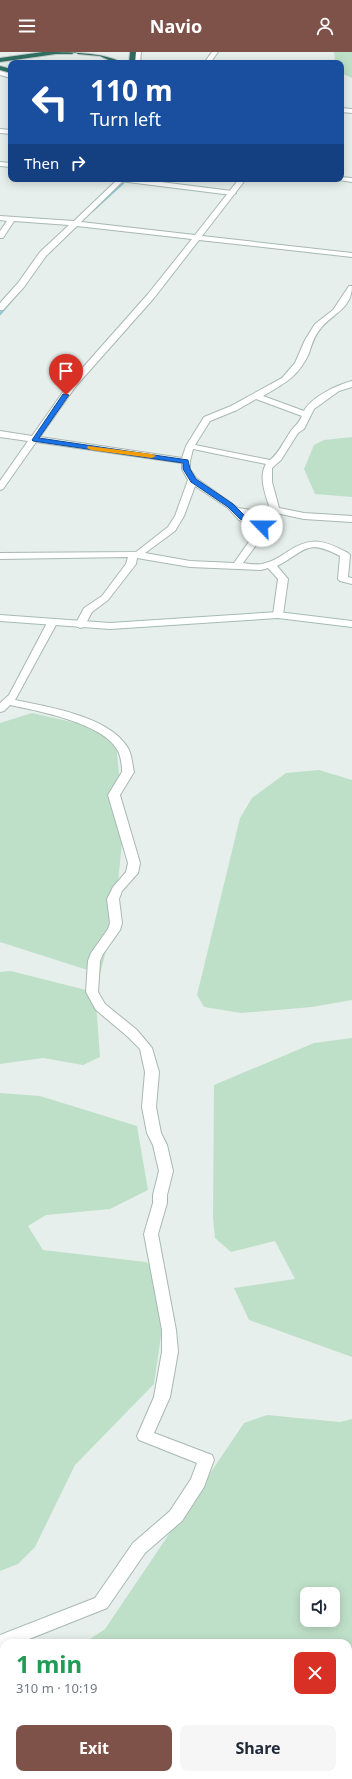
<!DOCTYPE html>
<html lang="en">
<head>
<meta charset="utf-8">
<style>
	:root { --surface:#fff; --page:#f6f6f7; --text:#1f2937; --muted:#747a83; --accent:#7f5249 }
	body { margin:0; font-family:"Noto Sans",sans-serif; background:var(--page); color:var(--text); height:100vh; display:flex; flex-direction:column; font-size:15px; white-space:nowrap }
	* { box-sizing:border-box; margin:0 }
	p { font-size:13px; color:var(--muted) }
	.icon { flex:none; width:22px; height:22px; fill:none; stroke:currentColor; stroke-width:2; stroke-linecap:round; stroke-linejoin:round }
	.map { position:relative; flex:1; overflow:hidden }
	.drawer { position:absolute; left:0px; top:1587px; width:352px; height:140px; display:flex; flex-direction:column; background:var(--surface); border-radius:12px 12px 0 0; box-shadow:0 2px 10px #0003 }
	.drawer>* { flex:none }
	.banner { position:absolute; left:8px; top:8px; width:336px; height:122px; border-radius:8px; box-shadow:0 2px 10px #0003; background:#1a4fa0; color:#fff; overflow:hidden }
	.buttons { position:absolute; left:300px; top:1535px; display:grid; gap:8px }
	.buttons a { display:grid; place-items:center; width:40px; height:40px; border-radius:8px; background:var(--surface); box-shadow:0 2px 10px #0003; font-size:20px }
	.pin { position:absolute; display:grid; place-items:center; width:34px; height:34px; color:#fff; margin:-41px -17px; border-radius:50% 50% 50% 0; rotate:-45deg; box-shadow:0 0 4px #0007 }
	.pin .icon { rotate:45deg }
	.me { position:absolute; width:44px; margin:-22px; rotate:293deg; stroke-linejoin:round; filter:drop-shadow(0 0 3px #0008) }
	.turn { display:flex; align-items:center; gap:14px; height:84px; padding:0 16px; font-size:18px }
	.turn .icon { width:52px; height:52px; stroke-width:2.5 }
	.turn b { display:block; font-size:28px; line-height:34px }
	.then { display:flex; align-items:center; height:38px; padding:0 16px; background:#0003; gap:8px; font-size:15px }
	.round { display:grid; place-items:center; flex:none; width:42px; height:42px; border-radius:8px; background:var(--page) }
	.head { display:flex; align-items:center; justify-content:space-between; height:68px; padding:0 16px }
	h1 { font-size:24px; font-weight:700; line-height:30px; color:#1e9e55 }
	.cta { display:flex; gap:8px; margin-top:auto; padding:8px 16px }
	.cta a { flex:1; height:46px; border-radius:8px; background:var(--accent); color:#fff; font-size:16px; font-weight:700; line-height:46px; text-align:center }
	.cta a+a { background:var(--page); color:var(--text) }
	header { display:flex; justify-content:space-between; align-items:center; height:52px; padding:0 16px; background:var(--accent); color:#fff; font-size:18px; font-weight:700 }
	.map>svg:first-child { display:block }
	.green { fill:#bfe0c8; fill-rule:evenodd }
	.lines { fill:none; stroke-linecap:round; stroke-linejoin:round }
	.stream { stroke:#8ec9d4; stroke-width:2.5 }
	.street-casing { stroke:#a8b8b2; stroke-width:2 }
	.secondary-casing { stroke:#a4bbb3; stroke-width:2 }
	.highway-casing { stroke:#c2cac8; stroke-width:2 }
	.street { fill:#fff; fill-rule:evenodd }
	.secondary { fill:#fff; fill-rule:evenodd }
	.highway { fill:#2f6f62; fill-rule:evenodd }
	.route { fill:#1a73e8; stroke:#114b97 }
	.slow { fill:#f59e0b }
</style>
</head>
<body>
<header><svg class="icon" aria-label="menu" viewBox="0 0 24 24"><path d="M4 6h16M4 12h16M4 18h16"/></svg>Navio<svg class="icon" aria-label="person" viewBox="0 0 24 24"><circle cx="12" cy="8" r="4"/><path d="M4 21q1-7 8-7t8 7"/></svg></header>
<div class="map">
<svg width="352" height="1727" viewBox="0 0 352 1727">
	<rect width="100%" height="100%" fill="#e6efeb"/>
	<path class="green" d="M334,0H352V26L341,21V11H333L335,7Z
		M352,385V445L315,442L304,417L314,393L324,388Z
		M32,661L94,675L116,691L124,772L114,868L100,922L0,890V671Z
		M319,718L352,728V948L312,955L241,961L204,955L197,943L240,766L252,746L286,721Z
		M11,919L86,938L96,950L100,1005L83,1013L43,1006L0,1012V920Z
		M352,986V1305L249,1268L234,1236L295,1227L275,1189L231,1200L215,1186L213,1166L214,1033L314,991Z
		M0,1041L40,1044L137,1074L148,1138L110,1157L46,1163L28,1174L43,1198L146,1210L162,1222L165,1256L154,1332L75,1413L35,1495L18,1512L0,1519Z
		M267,1363L340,1370L352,1367V1727H0V1615H4V1723H348V1591H84L105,1577L244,1371ZM307,1542H333V1568H307Z"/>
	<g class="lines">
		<path class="stream" d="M92,159L123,131
			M0,262L17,242"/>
		<defs>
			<path id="street" d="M135,0H141L140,11H134Z
				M0,19L11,22V26L0,23Z
				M341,56L352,57V61L341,60Z
				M0,77L11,78V82L0,81Z
				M341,125L352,126V130L339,128L338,127H341Z
				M118,127H125L81,170L195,183L239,127H246L202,184L352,201V205L199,188L154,246L76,334L40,385L182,406L186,394L204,365L231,354L282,326L295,311L305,288L315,272L333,258L349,234H352C352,257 332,262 321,276C314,284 312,292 309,301C299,324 284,332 263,344L304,359C311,345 337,333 352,329V335L339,339L314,357L304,377L298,381L281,408L272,416V430L279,456L304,461L352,464V470L304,467L276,461L267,469V478L243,511C249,512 256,513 262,512C271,510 280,505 287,500C311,484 324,488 348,501L350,503L348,525L352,526V532L340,529L338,527L340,504C306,486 306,499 277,514L288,527L283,563L278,566L273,563L278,527L268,516L261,518L190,515L137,506L136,512L108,548L92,560L84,575L80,576L75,573L84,556L102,544L126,512L128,505L0,507V501L136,500L168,475L175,464L188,428L182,417V411L36,390L3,437L0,438V429L28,389L0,385V379L32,384L70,330L148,242L192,187L77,174L46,204L24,235L3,258H0V251L18,231L40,200L69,173L14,169L3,186H0V179L7,169L0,168V164L74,169ZM256,347L302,364C298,373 295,373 291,379C284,389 279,401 270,408L195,393L210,369L237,358ZM193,397L266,412C258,425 266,444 270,457L265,460L238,456L196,426L190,417V409ZM195,434L228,456L239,468L257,475V478L234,511L190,509L145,501L175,479L184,464ZM243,462L260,465L257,469Z
				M52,568L57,571L15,648C48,655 109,664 128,696C132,703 132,712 134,720L120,743L140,811L138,821L122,839L119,847L122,871L120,878L103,902L100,909L98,940L105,952L137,978L152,996L159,1020L156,1055L161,1081L167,1093L173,1119L167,1143V1151L158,1182L176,1278L178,1300L170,1345L154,1381L212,1403L214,1408L204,1435L182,1469L145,1501L107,1556L19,1591H4V1597L0,1599V1583L95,1546L133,1491L170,1459L191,1427L197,1411L139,1388L137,1384L154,1345L162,1300V1278L144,1182L153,1151V1143L159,1119L153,1093L147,1081L142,1055L145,1020L140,997L127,984L96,958L86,940L88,909L91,901L108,877L110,871L107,847L113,835L126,820L128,811L108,743L122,720C122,713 121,705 118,699C104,671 38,659 10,653L4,659L0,660V651L9,643L47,571Z"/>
			<path id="secondary" d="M212,0H218L210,11H204Z
				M0,110L11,111V115L0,114Z
				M117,127H137L232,139L236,141L232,143L120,129Z
				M278,560L352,569V575L278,566L110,577L0,569V563L110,571Z"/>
			<path id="highway" d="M43,0C65,0 106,0 122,11H115L100,4L78,2L75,0L72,2H56L0,10V6Z
				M130,0H136L135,11H129Z
				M0,14L11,17V21L0,18Z"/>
		</defs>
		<use href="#street" class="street-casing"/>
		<use href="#secondary" class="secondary-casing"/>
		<use href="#highway" class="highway-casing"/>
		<use href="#street" class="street"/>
		<use href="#secondary" class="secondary"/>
		<use href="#highway" class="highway"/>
	</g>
	<path class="route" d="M63,342L69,343L39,386L188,408L190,417L196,427L233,452L245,464L265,474L259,475L240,467L228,455L191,430L183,417V411L33,389L32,388Z"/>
	<path class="slow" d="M88,394L152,402L156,404L152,406L91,398L87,396Z"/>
</svg>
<div class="buttons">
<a><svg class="icon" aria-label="sound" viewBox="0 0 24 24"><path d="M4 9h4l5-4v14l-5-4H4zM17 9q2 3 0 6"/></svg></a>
</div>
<div class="pin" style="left:66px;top:343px;background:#d93025"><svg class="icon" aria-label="arrive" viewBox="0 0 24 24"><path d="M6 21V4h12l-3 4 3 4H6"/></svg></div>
<svg class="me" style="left:262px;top:474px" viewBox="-20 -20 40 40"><circle r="19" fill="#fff"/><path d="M0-13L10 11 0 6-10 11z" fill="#1a73e8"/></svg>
<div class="banner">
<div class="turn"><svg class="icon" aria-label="left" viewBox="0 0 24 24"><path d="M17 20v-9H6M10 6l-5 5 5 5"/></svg><div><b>110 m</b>Turn left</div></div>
<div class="then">Then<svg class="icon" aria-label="right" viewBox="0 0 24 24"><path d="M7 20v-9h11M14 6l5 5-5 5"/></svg></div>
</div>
<section class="drawer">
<div class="head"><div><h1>1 min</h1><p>310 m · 10:19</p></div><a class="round" style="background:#d93025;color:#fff"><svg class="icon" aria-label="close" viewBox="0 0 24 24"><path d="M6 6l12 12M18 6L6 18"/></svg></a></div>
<div class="cta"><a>Exit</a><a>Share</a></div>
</section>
</div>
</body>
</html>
